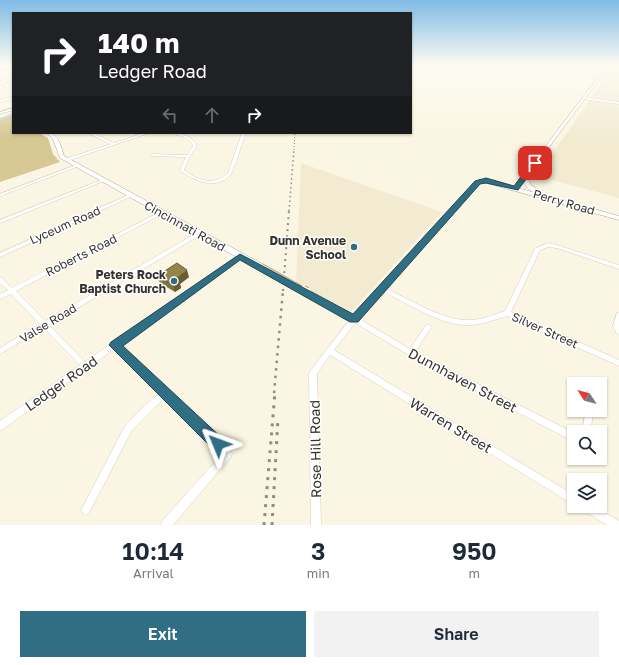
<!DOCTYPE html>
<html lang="en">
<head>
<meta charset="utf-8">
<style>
	:root { --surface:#fff; --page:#f2f2f3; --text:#1f2937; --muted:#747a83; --accent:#306e84 }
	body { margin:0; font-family:"Golos Text",sans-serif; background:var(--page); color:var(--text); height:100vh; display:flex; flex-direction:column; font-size:15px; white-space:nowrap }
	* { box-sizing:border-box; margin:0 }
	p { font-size:13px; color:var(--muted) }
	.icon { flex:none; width:22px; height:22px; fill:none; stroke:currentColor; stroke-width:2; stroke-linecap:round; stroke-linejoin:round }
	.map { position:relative; height:525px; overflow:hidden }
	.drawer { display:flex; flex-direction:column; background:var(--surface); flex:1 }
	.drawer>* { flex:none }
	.banner { position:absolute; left:12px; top:12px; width:400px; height:122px; border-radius:0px; box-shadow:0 1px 3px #0004; background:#202124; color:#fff; overflow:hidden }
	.needle { width:26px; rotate:306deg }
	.controls { position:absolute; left:567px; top:377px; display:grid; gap:8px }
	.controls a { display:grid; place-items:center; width:40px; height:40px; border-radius:0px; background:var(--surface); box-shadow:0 1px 3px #0004; font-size:20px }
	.pin { position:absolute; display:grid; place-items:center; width:34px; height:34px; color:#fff; margin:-17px; border-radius:8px; box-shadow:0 2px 6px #0006 }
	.me { position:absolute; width:44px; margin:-22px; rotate:314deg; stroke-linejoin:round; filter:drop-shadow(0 0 3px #0008) }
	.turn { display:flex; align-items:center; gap:14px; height:84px; padding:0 20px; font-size:18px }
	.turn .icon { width:52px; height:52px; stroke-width:2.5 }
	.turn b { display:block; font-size:28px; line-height:34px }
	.lanes { display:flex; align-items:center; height:38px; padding:0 20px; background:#0003; justify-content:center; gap:20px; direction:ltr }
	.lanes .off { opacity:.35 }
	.eta { display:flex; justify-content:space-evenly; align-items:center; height:68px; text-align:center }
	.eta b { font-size:24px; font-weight:600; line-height:28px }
	.primary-button { display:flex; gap:8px; margin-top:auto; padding:8px 20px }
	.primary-button a { flex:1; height:46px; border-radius:0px; background:var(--accent); color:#fff; font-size:16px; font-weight:600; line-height:46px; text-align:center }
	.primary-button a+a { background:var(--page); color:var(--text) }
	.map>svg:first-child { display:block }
	.built { fill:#f2ebd2 }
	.green { fill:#d6c793 }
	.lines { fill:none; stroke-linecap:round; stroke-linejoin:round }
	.stream { stroke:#82c6e0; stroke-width:1 }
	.street-casing { stroke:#ada896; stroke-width:0.5 }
	.secondary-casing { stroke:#ada896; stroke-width:1 }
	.street { fill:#fff; fill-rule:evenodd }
	.secondary { fill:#fff; fill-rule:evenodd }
	.rail-far4 { stroke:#918e81; stroke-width:1; stroke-dasharray:1 2; stroke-linecap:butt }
	.rail-far3 { stroke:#918e81; stroke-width:1.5; stroke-dasharray:1.5 3; stroke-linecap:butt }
	.rail-far2 { stroke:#918e81; stroke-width:2; stroke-dasharray:2 4; stroke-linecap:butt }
	.rail-far1 { stroke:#918e81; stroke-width:2.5; stroke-dasharray:2.5 5; stroke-linecap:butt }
	.rail { stroke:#918e81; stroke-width:3; stroke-dasharray:3 6; stroke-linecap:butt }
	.secondary-bridge-far1-casing { stroke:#ada896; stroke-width:8; stroke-linecap:butt }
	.secondary-bridge-casing { stroke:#ada896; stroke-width:10; stroke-linecap:butt }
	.secondary-bridge-far1 { stroke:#fff; stroke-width:6 }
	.secondary-bridge { stroke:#fff; stroke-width:8 }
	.wall { fill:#7f7241 }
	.shaded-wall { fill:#685c35 }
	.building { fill:#94844c; stroke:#685c35 }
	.route { fill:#306e84; stroke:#1f4856 }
	.poi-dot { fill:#306e84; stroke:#fff; stroke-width:1.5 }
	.labels { text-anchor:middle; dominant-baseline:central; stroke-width:3; stroke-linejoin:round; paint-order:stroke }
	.street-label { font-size:12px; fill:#35332c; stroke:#fff }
	.poi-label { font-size:12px; font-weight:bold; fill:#35332c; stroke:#fff; text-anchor:end }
	.near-street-label { font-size:14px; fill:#35332c; stroke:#fff }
</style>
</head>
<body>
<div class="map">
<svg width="619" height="525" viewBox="0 0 619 525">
	<rect width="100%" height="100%" fill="#fbf6e3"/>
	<path class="built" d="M613,66H619V198L537,176Z
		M301,163L442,212L351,312L296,282Z"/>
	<path class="green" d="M13,115V133H39L48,138L53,154L60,162L0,182V120Z"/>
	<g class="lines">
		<path class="stream" d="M0,69L13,71
			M0,119L13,114"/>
		<defs>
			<path id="street" d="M519,66H522L600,78L599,79Z
				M570,66H573L606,70L605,71Z
				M0,73L3,74L0,75Z
				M13,78V80L0,83V81Z
				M0,86L13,91V93L0,88Z
				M13,97V99L0,102V100Z
				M584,97L619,102V104L583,99Z
				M88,133H93L114,143L144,133H149L67,161H65V159L111,144Z
				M173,133C183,133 193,137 197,146L190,156L184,170C198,181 213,186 228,173L242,133H246C242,143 239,153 236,163C234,166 233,171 231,174C218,191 194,181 181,171L180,170L186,157L151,156L150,155L152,154L187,155L193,146C190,137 181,137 173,133Z
				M76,165L79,166L0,196V194Z
				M101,180H102L104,181L0,223V220Z
				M128,195H132V196L0,257V253Z
				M160,212H164V213L16,291L45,321L198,232H202V234L49,325L85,362L238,255H242L243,256L242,257L120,345L231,451L232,454L231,457L173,525H161L162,521L222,454L165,398L147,415L131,432L89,513L86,515L83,513L81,510L125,426L141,409L160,393L114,349L3,429L0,430V421L80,365L44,328L0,354V348L40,324L11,294L0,299V294L8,290L0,283V277L2,278L12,288Z
				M548,243L560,246L619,265V269L557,248L548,247L540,250L511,312L619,360V366L507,316C493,320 479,326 464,325C439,324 402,301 379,289L378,288L379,287H383C405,297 442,320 466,320C479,321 492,315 505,311L535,249L536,248Z
				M617,313H619V335L617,334L613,326Z
				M352,317H356L410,349L426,325L428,324L430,325L431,327L430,329L415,352L574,433V442L409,355L355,323L334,350L574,495V505L330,355L317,374L321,525H311L309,373L327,349Z
				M586,410H594L590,432H582Z
				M579,506H593L619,521V525H607L581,509Z"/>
			<path id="secondary" d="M607,66H609L527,177L531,185L540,191V193C533,194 527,188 523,182L518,188L619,216V220L486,183H481L357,321L354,322L351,321L304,294L303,292L304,290H310L353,315L478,180L486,179L514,187Z
				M13,108V110L0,114V112Z
				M47,133C59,133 61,147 64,156L264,265L265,267L261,269H258L60,158L53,139Z"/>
		</defs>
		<use href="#street" class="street-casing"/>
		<use href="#secondary" class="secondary-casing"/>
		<use href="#street" class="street"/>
		<use href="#secondary" class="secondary"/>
		<path class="rail-far4" d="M294,150L295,133"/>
		<path class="rail-far3" d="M289,211L294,149"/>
		<path class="rail-far2" d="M283,291L289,210"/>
		<path class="rail-far1" d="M274,393L283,290"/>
		<path class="rail" d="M264,525L275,392
			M272,525L278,418"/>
		<defs>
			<path id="secondary-bridge-far1" d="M261,267L304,291"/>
			<path id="secondary-bridge" d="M303,290L307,292"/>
		</defs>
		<use href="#secondary-bridge-far1" class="secondary-bridge-far1-casing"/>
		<use href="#secondary-bridge" class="secondary-bridge-casing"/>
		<use href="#secondary-bridge-far1" class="secondary-bridge-far1"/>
		<use href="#secondary-bridge" class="secondary-bridge"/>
	</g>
	<path class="wall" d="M157,276L189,277L180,284L181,288L175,292L160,283Z"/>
	<path class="shaded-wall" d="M187,270L189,277L180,284L181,288L175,292L173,285L176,279Z"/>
	<path class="building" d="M177,263L187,270L176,279L179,281L173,285L157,276Z"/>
	<linearGradient id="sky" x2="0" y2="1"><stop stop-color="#7fbbe5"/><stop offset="0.47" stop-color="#fdfbf2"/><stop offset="1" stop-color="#fdfbf2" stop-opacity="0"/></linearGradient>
	<rect width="619" height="139" fill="url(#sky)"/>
	<path class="route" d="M532,162L538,163L518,190L486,183L480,184L358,322H350L240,260L123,346L223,439L225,444L223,449L218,451L213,449L109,345L111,342L240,254L353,314L475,181L486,178L514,186Z"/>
	<g class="poi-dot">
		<circle cx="354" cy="247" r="4"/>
		<circle cx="174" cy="281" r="4"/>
	</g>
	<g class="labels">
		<g class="street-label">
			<text transform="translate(564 202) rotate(16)">Perry Road</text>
			<text transform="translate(65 225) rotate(-24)">Lyceum Road</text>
			<text transform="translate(185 226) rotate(29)">Cincinnati Road</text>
			<text transform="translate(81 255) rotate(-27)">Roberts Road</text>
			<text transform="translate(48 323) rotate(-31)">Valse Road</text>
			<text transform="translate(545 330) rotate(24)">Silver Street</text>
		</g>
		<g class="poi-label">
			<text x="346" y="240">Dunn Avenue<tspan x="346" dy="14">School</tspan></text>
			<text x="166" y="274">Peters Rock<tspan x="166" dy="14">Baptist Church</tspan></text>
		</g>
		<g class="near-street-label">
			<text transform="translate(463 380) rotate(28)">Dunnhaven Street</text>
			<text transform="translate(61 383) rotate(-35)">Ledger Road</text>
			<text transform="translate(451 425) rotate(31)">Warren Street</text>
			<text transform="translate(315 449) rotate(-91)">Rose Hill Road</text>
		</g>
	</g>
</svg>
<div class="controls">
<a><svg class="needle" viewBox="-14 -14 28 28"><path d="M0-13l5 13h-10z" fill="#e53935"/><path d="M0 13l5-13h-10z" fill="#747a83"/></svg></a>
<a><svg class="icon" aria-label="search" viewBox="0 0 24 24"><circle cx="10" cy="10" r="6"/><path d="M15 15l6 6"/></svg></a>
<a><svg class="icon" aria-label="layers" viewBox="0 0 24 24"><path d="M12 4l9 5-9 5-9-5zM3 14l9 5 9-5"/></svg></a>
</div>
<div class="pin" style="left:535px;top:163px;background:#d93025"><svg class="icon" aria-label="arrive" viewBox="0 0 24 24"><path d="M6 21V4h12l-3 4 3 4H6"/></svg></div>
<svg class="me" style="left:218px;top:444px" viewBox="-20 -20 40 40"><path d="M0-17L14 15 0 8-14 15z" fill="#306e84" stroke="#fff" stroke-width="4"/></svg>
<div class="banner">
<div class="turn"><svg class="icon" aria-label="right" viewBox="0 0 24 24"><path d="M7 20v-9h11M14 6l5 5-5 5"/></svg><div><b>140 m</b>Ledger Road</div></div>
<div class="lanes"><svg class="icon off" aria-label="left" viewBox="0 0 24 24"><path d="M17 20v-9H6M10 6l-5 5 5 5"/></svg><svg class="icon off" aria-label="ahead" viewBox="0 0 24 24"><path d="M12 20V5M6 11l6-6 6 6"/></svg><svg class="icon" aria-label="right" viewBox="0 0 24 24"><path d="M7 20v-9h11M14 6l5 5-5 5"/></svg></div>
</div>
</div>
<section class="drawer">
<div class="eta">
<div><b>10:14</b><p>Arrival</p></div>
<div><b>3</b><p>min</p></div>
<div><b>950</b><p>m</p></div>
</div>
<div class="primary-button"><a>Exit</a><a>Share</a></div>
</section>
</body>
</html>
